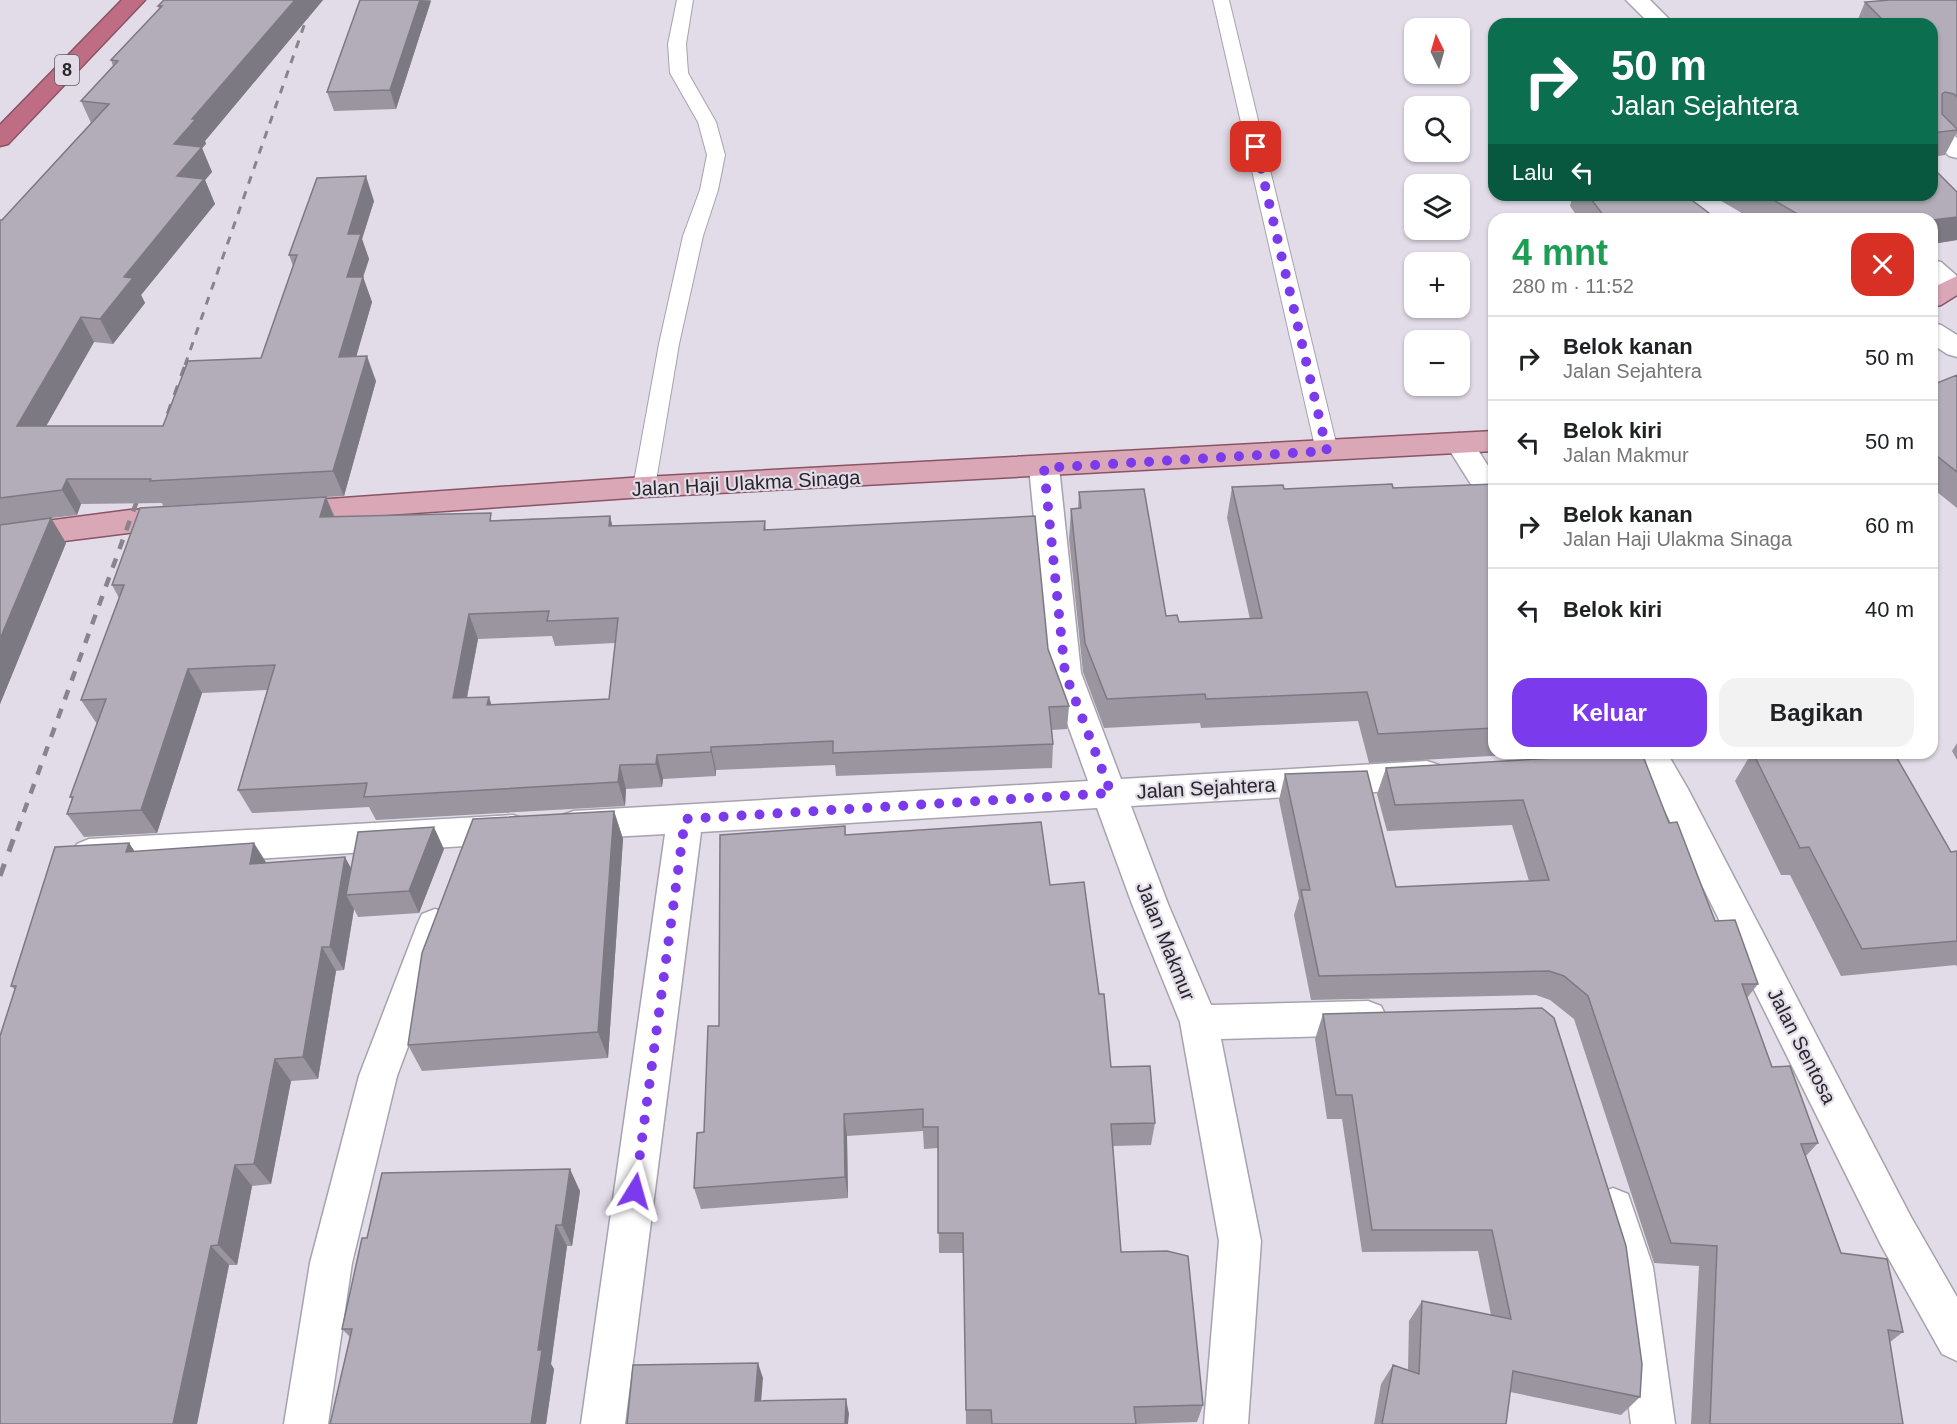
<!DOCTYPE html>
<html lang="id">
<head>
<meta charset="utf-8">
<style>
	:root { --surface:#fff; --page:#f2f2f2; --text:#202124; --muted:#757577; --line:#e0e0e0; --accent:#7c3aed }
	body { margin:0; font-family:Arial,sans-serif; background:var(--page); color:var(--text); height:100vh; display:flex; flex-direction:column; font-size:22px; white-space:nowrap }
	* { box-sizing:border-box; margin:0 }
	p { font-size:20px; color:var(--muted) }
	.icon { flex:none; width:33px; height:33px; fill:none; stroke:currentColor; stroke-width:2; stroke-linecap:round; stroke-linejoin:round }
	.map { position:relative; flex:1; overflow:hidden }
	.side { position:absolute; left:1488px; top:213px; width:450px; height:546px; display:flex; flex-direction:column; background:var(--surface); border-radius:18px; box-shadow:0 2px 4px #0004 }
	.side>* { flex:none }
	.guide { position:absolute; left:1488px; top:18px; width:450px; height:183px; border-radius:18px; box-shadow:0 2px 4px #0004; background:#0b6e4f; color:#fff; overflow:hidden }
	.needle { width:39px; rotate:355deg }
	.fabs { position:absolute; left:1404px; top:18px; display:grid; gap:12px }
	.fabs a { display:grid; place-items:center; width:66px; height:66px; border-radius:12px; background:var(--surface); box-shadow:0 2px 4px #0004; font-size:30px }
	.pin { position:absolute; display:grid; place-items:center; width:51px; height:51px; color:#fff; margin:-26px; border-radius:12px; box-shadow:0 3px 9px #0006 }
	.me { position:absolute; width:66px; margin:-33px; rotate:8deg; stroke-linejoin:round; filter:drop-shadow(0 0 4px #0008) }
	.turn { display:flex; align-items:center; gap:21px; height:126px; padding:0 24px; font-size:27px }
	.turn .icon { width:78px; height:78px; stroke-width:2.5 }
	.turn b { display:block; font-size:42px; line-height:51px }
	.then { display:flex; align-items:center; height:57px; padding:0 24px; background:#0003; gap:12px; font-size:22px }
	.round { display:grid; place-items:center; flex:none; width:63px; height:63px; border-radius:18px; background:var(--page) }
	.head { display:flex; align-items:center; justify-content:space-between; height:102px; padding:0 24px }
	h1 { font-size:36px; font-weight:700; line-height:45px; color:#1e9e55 }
	.action { display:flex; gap:12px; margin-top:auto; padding:12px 24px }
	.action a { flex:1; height:69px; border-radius:18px; background:var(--accent); color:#fff; font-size:24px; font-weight:700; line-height:69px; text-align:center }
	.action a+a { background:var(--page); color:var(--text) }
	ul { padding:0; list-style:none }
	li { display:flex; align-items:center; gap:18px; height:84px; padding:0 24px; border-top:2px solid var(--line) }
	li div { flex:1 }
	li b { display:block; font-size:22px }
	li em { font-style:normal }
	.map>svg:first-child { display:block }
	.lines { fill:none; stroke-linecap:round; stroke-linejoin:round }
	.lane-casing { stroke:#a7a2ad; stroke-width:2 }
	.street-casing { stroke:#a7a2ad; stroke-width:3 }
	.primary-casing { stroke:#8a5465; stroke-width:3 }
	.highway-casing { stroke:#8a5465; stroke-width:3 }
	.lane { fill:#fff; fill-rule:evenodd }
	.street { fill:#fff; fill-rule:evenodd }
	.primary { fill:#d9a7b5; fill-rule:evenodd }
	.highway { fill:#bf6d84; fill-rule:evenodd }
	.rail-far2 { stroke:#88848c; stroke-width:3; stroke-dasharray:8 8; stroke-linecap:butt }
	.rail-far1 { stroke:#88848c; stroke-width:4.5; stroke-dasharray:10 10; stroke-linecap:butt }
	.rail { stroke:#88848c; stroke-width:5; stroke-dasharray:13 13; stroke-linecap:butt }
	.wall { fill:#9a959f; fill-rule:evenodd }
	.shaded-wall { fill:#7d7982 }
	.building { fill:#b3adb9; stroke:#7d7982; stroke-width:1.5; fill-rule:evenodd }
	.route { stroke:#7c3aed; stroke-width:10; stroke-dasharray:0 18 }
	.labels { text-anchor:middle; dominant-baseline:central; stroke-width:4.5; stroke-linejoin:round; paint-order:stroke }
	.shield { fill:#e2dce8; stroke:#605d64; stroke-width:1.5 }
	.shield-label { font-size:18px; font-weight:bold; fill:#29262b }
	.street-label { font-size:20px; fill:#29262b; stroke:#e2dce8 }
</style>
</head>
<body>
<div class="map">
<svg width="1957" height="1424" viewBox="0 0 1957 1424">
	<rect width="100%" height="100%" fill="#e2dce8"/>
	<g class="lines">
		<defs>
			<path id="lane" d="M677,0H693L686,44L688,73L716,122L725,155L718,190L703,236L679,344L655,487L652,493L644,495L636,493L633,487L659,344L683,236L700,190L707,155L698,122L670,73L668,44Z
				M1213,0H1229L1338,451L1335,456L1327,459L1319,456L1316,451Z"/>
			<path id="street" d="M1626,0H1650L1674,24H1650Z
				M1932,119L1940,121L1957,138V158L1949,156L1932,139Z
				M1932,260L1941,262L1957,276V293L1944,292L1932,281Z
				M1932,323L1941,325L1957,335V357L1947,354L1932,344Z
				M1459,433L1469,436L1494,475V508L1484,505L1445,443L1449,436Z
				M1044,457L1054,460L1059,467L1081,673L1121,779L1427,761L1439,765L1444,775L1439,785L1427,789L1131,806L1168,904L1211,1005L1368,1001L1381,1006L1387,1018L1381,1030L1368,1035L1221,1039L1261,1241L1248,1424H1204L1219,1241L1180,1022L1132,904L1097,808L701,832L625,1424H581L665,834L574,839L562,835L557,825L562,815L574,811L1088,781L1049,673L1029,467L1034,460Z
				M1596,753H1667L1688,789L1911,1217L1957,1297V1361L1942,1354L1881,1245L1663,807L1645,776L1601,779L1589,775L1584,765L1589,755Z
				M513,815L525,819L530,829L525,839L513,843L89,869L77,864L71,854L77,844L89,839Z
				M435,909L448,914L453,925L397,1076L352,1263L328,1424H284L310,1263L359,1076L417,925L422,914Z
				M1613,1188L1628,1194L1653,1267L1675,1424H1631L1611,1267L1592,1208L1598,1194Z"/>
			<path id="primary" d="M1957,276V295L1941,305L1932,307V288Z
				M1494,431V451L644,497L286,522L275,519L271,512L275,505L286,502L644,477Z
				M181,508L192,511L196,518L192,525L0,549V527L130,510Z"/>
			<path id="highway" d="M122,0H145L8,144L0,146V125Z"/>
		</defs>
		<use href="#lane" class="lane-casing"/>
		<use href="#street" class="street-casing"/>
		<use href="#primary" class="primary-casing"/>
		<use href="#highway" class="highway-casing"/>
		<use href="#lane" class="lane"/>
		<use href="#street" class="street"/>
		<use href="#primary" class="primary"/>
		<use href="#highway" class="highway"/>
		<path class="rail-far2" d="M185,365L313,0"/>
		<path class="rail-far1" d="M168,414L186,364
			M17,831L142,487"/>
		<path class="rail" d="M0,876L17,829"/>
	</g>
	<path class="wall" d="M164,0H323L205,141L206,144L202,148L212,172L205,180L215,204L141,295L145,303L113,344L94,342L46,426H163L261,358L293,266L289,255L374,201L362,239L369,259L363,277L372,302L356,356L376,381L344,496L326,497L335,517L494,520L610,516L612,526L765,521L766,530L1048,649L1069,706L1067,729L1052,730L1053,744L1052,768L836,776L835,765L716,770V776L663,779L662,787L626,789L625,806L376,820L369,807L252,813L238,790L267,690L202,693L157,833L84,837L67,814L72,799L70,797L97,724L81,700L119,598L112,585L278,500L163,506L162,503L81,504L77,515L51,518L66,543L0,704V220H2L91,123L81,101L113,66L111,60L159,9L158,6ZM552,636L555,646L615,643L609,699L492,705L467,698L478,639Z
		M360,0H431L396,109L334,111L327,92Z
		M1957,0V135L1956,134L1945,155L1932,157V24H1856L1865,2Z
		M1957,192V240L1932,244V219H1752L1711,195H1932Z
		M1573,195H1698L1694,201L1717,219H1579L1570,206Z
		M1957,375V508L1932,488V385Z
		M1494,484V753H1543L1369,763L1358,721L1201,728L1200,723L1104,728L1083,672L1069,539L1071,509H1078L1079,492L1166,616L1179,622L1250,619L1227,518L1232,487L1284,489L1393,488Z
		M1957,743V760L1952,751Z
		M1746,753H1894L1951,852L1957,851V967L1956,965L1841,976L1790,875H1781L1735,781L1748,759Z
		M1607,758L1669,823L1715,921L1758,984L1747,998L1772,1067L1818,1143L1806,1156L1841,1253L1903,1332L1890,1342L1903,1424H1691L1699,1266L1654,1263L1574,1019L1550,1000L1536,995L1311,1000L1294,915L1299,898L1279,800L1285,774L1396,887L1529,881L1512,825L1387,831L1377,794L1386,768Z
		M614,811L623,839L608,1058L422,1071L408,1045Z
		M845,826L846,835L1050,885L1099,994L1111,1067L1155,1123L1151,1145L1113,1146L1121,1252L1203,1405L1197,1422L1136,1424H966L964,1253H939L938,1148L924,1149L923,1131L847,1136L848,1198L701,1209L694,1188L704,1132L719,1026Z
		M129,843L134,851L266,863L351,868L444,849L419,913L358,917L354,909L344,970L336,971L318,1079L291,1081L271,1184L252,1186L237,1265H229L197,1424L15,990L11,986Z
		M1323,1014L1640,1397L1621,1415L1510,1392L1506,1424H1374L1381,1384L1393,1365L1408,1370L1409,1321L1422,1301L1491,1315L1478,1251L1362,1252L1342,1119H1327L1315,1039Z
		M580,1191L572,1246H567L551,1364L554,1369L546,1424H330L350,1337L342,1329L367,1238Z"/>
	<path class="shaded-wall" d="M295,0H323L205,141L206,144L202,148L212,172L205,180L215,204L141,295L145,303L113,344L100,319L124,277L174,144L192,119Z
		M420,0L431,1L396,109L390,90Z
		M366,176L374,201L362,239L369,259L363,277L372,302L349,382L339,357L347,277L348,234Z
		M1691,195H1698L1682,219L1689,198Z
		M1957,217V240L1932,244V220Z
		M81,317L94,342L32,451L17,426Z
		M367,356L376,381L344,496L333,471Z
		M67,479L81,504L77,515L62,490Z
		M326,497L336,522L320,517Z
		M610,516L616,541L609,526Z
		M51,518L66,543L0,704V639Z
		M469,614L478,639L462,722L453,698Z
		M188,669L202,693L157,833L141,810Z
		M489,697L497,721L487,705Z
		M711,747L716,770V776L711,752Z
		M657,755L663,779L662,787L656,764Z
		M620,765L626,789L625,806L618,782Z
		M614,811L623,839L608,1058L598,1032Z
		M434,827L444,849L419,913L409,891Z
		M129,843L146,868L126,852Z
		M254,843L269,867L250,864Z
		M345,857L358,881L346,895L354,909L344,970L330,947Z
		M322,947L336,971L318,1079L303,1057Z
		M275,1059L291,1081L271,1184L254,1164Z
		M844,1114L847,1136L848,1198L845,1177Z
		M235,1165L252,1186L237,1265L218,1245Z
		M570,1169L580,1191L572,1246L562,1225Z
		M556,1225L567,1246L551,1364L554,1369L546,1424H531L538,1350Z
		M211,1246L229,1265L197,1424H173Z
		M758,1363L763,1378L760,1415L755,1401Z
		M846,1399L849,1414L848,1424H845Z"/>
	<path class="building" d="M164,0H295L192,119H196L174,144L202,147L177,176L204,179L124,277L133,278L100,319L81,317L17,426H163L188,361L261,358L297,255H289L317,178L366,176L348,234H361L347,277H363L339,357L367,356L333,471L150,481L151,479H67L62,490L0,498V220H2L109,104L81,101L118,61L111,60L162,6H158Z
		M360,0H420L390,90L327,92Z
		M1890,0H1957V97L1954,94L1945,92L1942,94V114L1957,129V130L1932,133V24H1887L1865,2Z
		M1932,167L1957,192V217L1932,220V219H1806L1765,195L1901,196L1902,195H1932Z
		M1588,195H1691L1689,198L1717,219H1593L1604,216Z
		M1957,375V472L1932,452V385Z
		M1392,484L1393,488L1494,484V728L1378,734L1367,692L1206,699L1205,694L1107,699L1085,643L1071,509L1081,508L1079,492L1144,489L1166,616L1177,615L1179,622L1262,618L1232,487L1283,485L1284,489Z
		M326,497L320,517L491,513L490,521L610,516L609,526L765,521L764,530L1035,516L1048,649L1069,706L1049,707L1053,744L833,753V741L711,747V752L657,755L656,764L620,765L618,782L364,797L367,783L238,790L275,665L188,669L141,810L67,814L73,797H70L106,699L81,700L124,585H112L140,508ZM549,611L547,621L618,618L609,699L487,705L489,697L453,698L469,614Z
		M51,518L0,639V525Z
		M1753,753H1894L1951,852L1957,851V941L1862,949L1809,847L1800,848Z
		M1606,755L1607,758L1643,756L1669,823L1677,822L1715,921L1735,920L1758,984H1742L1772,1067L1790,1066L1818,1143L1801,1144L1841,1253L1887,1259L1903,1332L1888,1330L1903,1424H1710L1717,1246L1671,1243L1588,996L1564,976L1549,971L1319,976L1301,890H1310L1285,774L1367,771L1396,887L1549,880L1523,800L1395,805L1386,768Z
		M614,811L598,1032L408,1045L422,953L473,819Z
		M1041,822L1050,885L1084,882L1099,994H1104L1111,1067L1150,1066L1155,1123L1111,1124L1121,1252L1167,1251L1188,1256L1203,1405L1134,1407L1136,1424H992L991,1410H966L963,1233H938V1127H923V1109L844,1114L845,1177L694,1188L697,1133L704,1132L708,1026H719L720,835L845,826V835Z
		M434,827L409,891L346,895L358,832Z
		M129,843L126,852L254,843L250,864L345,857L330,947H322L303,1057L275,1059L254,1164L235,1165L218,1245L211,1246L173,1424H0V1036L16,986H11L55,847Z
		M1542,1008L1554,1018L1626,1246L1642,1364L1640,1397L1513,1371L1506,1424H1382L1393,1365L1419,1374L1422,1301L1511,1319L1492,1230H1372L1352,1095H1336L1323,1014Z
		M570,1169L562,1225H556L538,1350H542L531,1424H330L352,1329H342L362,1238H367L382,1173Z
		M758,1363L755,1401L846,1399L845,1424H627L633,1365Z"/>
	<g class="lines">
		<path class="route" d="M635,1191L685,819L1111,793L1065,673L1044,468L1327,451L1256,147"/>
	</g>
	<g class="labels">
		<rect class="shield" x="55" y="55" width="24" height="30" rx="4.5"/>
		<g class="shield-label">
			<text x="67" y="70">8</text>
		</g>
		<g class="street-label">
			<text transform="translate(746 483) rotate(-3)">Jalan Haji Ulakma Sinaga</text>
			<text transform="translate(1206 788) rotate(-3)">Jalan Sejahtera</text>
			<text transform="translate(1166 941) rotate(68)">Jalan Makmur</text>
			<text transform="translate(1802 1046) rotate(63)">Jalan Sentosa</text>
		</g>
	</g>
</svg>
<div class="fabs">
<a><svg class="needle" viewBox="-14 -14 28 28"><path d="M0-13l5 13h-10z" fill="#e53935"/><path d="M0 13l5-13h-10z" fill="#757577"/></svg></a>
<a><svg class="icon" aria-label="search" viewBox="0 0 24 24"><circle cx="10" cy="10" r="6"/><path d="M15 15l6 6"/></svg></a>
<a><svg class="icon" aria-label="layers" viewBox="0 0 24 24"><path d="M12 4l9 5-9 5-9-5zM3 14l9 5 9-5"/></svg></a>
<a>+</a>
<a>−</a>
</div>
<div class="pin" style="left:1256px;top:147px;background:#d93025"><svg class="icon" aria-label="arrive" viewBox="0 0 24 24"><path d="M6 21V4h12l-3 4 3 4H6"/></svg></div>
<svg class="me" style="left:635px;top:1191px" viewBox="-20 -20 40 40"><path d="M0-17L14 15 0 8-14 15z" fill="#7c3aed" stroke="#fff" stroke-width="4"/></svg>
<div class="guide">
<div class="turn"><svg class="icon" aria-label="right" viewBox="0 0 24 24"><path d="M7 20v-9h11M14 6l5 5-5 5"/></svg><div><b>50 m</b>Jalan Sejahtera</div></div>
<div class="then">Lalu<svg class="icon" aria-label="left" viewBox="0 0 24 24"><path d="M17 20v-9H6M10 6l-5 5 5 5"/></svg></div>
</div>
<section class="side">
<div class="head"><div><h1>4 mnt</h1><p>280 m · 11:52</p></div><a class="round" style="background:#d93025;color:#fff"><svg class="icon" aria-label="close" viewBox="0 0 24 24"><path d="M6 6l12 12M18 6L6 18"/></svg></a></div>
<ul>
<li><svg class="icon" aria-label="right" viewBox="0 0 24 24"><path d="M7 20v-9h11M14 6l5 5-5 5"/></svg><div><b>Belok kanan</b><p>Jalan Sejahtera</p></div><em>50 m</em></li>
<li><svg class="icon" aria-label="left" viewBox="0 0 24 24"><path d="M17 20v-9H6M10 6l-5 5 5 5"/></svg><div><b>Belok kiri</b><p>Jalan Makmur</p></div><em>50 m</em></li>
<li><svg class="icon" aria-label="right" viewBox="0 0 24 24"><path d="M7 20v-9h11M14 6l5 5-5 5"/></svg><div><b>Belok kanan</b><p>Jalan Haji Ulakma Sinaga</p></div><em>60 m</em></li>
<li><svg class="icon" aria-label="left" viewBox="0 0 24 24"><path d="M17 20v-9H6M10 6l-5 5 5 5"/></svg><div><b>Belok kiri</b></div><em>40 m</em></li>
</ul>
<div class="action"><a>Keluar</a><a>Bagikan</a></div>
</section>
</div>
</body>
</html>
